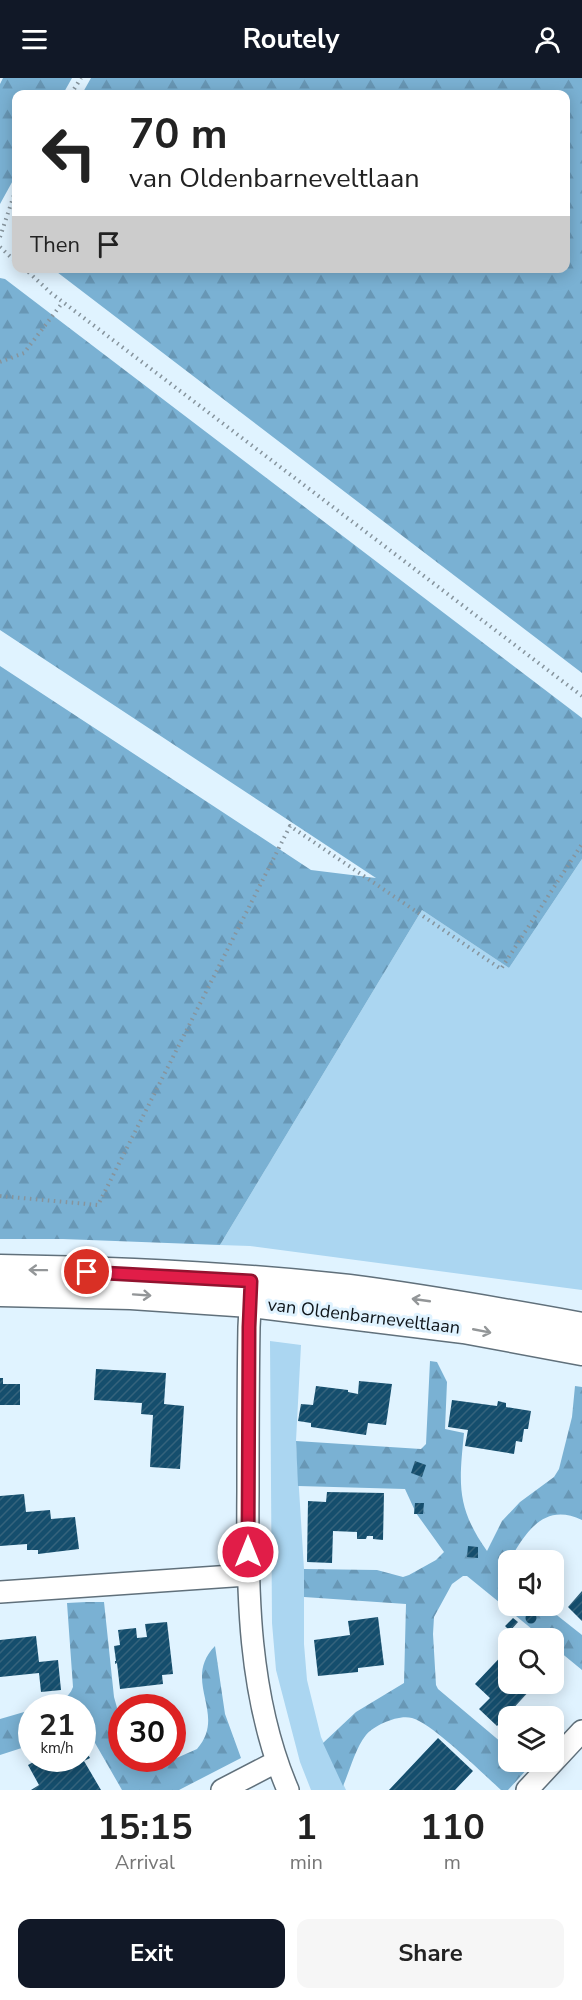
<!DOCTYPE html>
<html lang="en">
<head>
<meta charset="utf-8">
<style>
	:root { --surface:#fff; --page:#f6f6f6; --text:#222; --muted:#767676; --accent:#111827 }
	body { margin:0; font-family:"Nunito Sans",sans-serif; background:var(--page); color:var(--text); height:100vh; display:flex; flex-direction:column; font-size:22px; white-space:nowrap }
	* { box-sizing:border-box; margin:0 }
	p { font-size:20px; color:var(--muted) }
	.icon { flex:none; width:33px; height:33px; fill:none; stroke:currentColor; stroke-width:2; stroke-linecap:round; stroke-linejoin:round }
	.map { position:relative; height:1712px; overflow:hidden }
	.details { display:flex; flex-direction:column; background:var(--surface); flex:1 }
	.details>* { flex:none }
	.guide { position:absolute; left:12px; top:12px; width:558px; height:183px; border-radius:12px; box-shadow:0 3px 15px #0003; background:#fff; color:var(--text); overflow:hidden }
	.tools { position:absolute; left:498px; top:1472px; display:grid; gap:12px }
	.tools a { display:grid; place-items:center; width:66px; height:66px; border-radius:12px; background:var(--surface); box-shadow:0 3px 15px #0003; font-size:30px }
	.speed { position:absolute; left:18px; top:1616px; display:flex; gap:12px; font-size:30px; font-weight:700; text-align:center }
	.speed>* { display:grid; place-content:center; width:78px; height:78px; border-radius:50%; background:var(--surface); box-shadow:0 3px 15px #0003; line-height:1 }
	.speed small { font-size:15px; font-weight:400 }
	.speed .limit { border:9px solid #d22; background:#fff; color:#111 }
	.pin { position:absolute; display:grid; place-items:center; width:51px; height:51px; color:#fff; margin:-26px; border:3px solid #fff; border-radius:50%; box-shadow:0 2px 6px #0007 }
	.me { position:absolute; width:66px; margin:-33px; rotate:0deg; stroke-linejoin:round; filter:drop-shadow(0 0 4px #0008) }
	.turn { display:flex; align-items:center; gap:21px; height:126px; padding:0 18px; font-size:27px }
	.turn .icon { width:78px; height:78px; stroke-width:2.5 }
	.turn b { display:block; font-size:42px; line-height:51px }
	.then { display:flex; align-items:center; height:57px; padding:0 18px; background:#0003; gap:12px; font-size:22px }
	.eta { display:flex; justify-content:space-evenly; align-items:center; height:102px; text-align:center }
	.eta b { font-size:36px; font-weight:700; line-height:42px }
	.button { display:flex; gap:12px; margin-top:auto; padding:12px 18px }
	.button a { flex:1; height:69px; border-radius:12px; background:var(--accent); color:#fff; font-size:24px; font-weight:700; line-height:69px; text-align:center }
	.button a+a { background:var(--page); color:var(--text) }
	header { display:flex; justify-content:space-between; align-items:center; height:78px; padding:0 18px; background:var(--accent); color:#fff; font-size:27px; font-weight:700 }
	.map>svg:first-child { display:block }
	.green { fill:#abd6f1 }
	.forest { fill:url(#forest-firs) }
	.building { fill:url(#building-hatch) }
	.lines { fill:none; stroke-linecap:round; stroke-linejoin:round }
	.minor-casing { stroke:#60707b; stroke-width:24 }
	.secondary-casing { stroke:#60707b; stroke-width:33 }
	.path { stroke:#86949d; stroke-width:4; stroke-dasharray:1.5 4.5; stroke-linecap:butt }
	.minor { stroke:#fff; stroke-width:21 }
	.secondary { stroke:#fff; stroke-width:30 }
	.oneway { stroke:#939698 }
	.route-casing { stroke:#92132f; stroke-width:15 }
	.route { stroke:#e11d48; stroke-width:10 }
	.labels { text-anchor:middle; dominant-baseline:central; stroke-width:6; stroke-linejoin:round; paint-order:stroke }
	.street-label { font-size:18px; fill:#0f151a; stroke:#e0f3ff }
</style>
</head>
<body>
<header><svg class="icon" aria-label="menu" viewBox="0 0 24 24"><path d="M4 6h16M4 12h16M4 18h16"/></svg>Routely<svg class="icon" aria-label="person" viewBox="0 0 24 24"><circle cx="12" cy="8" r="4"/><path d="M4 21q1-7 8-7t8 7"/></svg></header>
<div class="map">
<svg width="582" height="1712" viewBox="0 0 582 1712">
	<defs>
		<pattern id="forest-firs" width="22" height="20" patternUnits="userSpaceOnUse" patternTransform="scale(1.5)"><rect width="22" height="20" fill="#7ab1d3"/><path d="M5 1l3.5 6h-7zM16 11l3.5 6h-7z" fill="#6897b5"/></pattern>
		<pattern id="building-hatch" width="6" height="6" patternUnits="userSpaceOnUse" patternTransform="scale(1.5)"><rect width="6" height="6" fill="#154e6d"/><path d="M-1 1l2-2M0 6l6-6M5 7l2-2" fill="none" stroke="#35637c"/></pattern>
	</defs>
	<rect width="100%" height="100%" fill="#e0f3ff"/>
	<path class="green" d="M582,781V1212L250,1168L220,1167L422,832L509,890Z
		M270,1263L301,1267L296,1363L304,1491V1566L307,1602L321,1659L346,1712H311L300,1684L276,1592L272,1545Z"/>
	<path class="forest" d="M3,0H72L63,16H16V97L0,126V6Z
		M91,0H582V595L53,191L566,190V16H82Z
		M0,200L5,201L582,640V781L509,890L422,832L220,1167L63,1161H0V588L311,792L376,800L0,552Z
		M430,1283L437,1284L447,1304L445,1351L464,1355C459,1406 456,1429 487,1473L502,1443L520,1424L554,1399L559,1391L572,1339L575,1308L582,1309V1442C538,1421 521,1465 502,1494L508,1499V1527H544L582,1557V1592L554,1569V1560H543L467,1498H463L452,1506L434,1539L433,1556L436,1607L438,1611L508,1670V1683H524L530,1688L508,1712H501C482,1695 433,1646 412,1640C399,1636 374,1647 366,1657C355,1671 350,1692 343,1708L323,1665L356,1634L404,1605L406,1526L304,1519V1491L377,1492L403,1499L409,1497L436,1482L444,1474L416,1435L405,1411L298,1408L296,1363L421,1371L426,1366Z
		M86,1524H104L114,1619L121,1644L122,1680H136L144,1690H154L197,1671C228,1636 181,1603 215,1568L225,1636L241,1680L179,1712H122L87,1651H83L82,1629H45C56,1626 69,1621 73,1609L67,1525Z
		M31,1632V1667L0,1677V1641Z"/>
	<path class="building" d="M96,1291L166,1295L164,1326L184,1328L180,1391L150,1389L153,1337L141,1336L142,1325L94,1322Z
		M0,1300H3V1306H20V1327H0Z
		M359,1303L392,1306L386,1347L368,1345L366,1357L311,1349V1345L298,1343L301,1326L313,1327L316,1308L348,1312V1314L358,1316Z
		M452,1322L497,1328L498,1323L506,1325V1329L531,1333L528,1351H524L522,1364L516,1363L514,1376L465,1368L468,1352L448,1349Z
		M415,1383L426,1387L422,1399L411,1395Z
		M327,1414L384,1415L383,1462L373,1461V1458H367L366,1461H357V1454L333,1453L332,1485L307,1484L308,1423L326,1424Z
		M24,1416L26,1434L50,1432L51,1441L75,1439L79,1471L38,1476V1472H27V1466L0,1468V1418Z
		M415,1425H424L423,1436H414Z
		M468,1468L478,1469V1480L467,1479Z
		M582,1513V1543L568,1529Z
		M525.5 1540a5.5 5.5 0 1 1 11 0a5.5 5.5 0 1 1-11 0Z
		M378,1539L384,1587L358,1590V1594L318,1598L314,1562L350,1557L348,1543Z
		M513,1540L518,1544L510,1553L505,1548Z
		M167,1544L173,1596L162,1597L163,1606L120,1611L117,1585L115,1586V1583H116L114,1568L120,1567L118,1552L136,1550L137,1560L147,1559L145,1546Z
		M36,1558L39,1584L58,1582L61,1612L41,1614L39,1595L0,1599V1562Z
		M508,1571V1605H527L532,1610L497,1648L479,1631L490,1620L475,1606Z
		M438,1660L473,1693L455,1712H389Z
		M82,1667L90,1680L84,1683L101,1712H31L39,1707L28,1687L41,1680H82Z"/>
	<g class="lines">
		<defs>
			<path id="minor" d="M251,1211L249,1249C248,1304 248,1358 248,1413C247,1513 248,1619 288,1712
				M0,1514L247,1497
				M222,1712L276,1684
				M527,1712L582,1653"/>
			<path id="secondary" d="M0,1192C117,1194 233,1199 349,1212C427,1222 505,1236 582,1250
				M0,1213L131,1216L250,1224L464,1250L582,1272"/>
		</defs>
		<use href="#minor" class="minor-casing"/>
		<use href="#secondary" class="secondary-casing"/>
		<path class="path" d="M71,16L81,0
			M0,159L16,111
			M0,169L16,184
			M24,190L51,215L582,618
			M0,284L24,275L63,224
			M0,1118L98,1127L290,748L501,891L582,766"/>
		<use href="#minor" class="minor"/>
		<use href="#secondary" class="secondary"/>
	</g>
	<defs><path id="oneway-shaft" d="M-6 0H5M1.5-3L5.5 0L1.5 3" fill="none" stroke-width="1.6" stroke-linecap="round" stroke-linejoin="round" transform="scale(1.5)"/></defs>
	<g class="oneway">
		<use href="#oneway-shaft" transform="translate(38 1192) rotate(-179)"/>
		<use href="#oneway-shaft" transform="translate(142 1217) rotate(4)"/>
		<use href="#oneway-shaft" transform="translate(421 1222) rotate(-172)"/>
		<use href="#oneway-shaft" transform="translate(482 1253) rotate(11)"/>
	</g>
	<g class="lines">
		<defs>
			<path id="route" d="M87,1194L251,1203L249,1249L248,1474"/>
		</defs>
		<use href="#route" class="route-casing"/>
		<use href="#route" class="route"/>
	</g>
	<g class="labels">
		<g class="street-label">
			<text transform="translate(364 1238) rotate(7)">van Oldenbarneveltlaan</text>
		</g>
	</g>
</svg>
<div class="tools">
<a><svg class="icon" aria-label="sound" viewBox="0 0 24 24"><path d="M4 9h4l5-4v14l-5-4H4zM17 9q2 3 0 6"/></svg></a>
<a><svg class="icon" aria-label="search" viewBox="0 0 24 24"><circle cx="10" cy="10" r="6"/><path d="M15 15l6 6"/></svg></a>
<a><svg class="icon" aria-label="layers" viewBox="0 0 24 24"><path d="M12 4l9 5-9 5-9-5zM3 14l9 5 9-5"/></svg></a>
</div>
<div class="speed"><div>21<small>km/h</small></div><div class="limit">30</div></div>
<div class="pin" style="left:87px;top:1194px;background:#d93025"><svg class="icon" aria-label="arrive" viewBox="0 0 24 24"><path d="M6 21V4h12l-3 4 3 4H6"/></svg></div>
<svg class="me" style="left:248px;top:1474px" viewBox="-20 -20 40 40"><circle r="17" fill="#e11d48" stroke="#fff" stroke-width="3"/><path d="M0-11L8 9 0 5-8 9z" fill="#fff"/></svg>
<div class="guide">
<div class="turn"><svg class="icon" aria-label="left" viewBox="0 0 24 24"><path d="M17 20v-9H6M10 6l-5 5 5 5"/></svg><div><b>70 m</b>van Oldenbarneveltlaan</div></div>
<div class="then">Then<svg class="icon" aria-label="arrive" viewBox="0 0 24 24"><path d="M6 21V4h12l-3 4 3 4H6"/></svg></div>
</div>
</div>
<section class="details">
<div class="eta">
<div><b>15:15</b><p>Arrival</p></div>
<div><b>1</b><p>min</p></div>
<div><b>110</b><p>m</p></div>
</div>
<div class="button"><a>Exit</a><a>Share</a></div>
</section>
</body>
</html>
